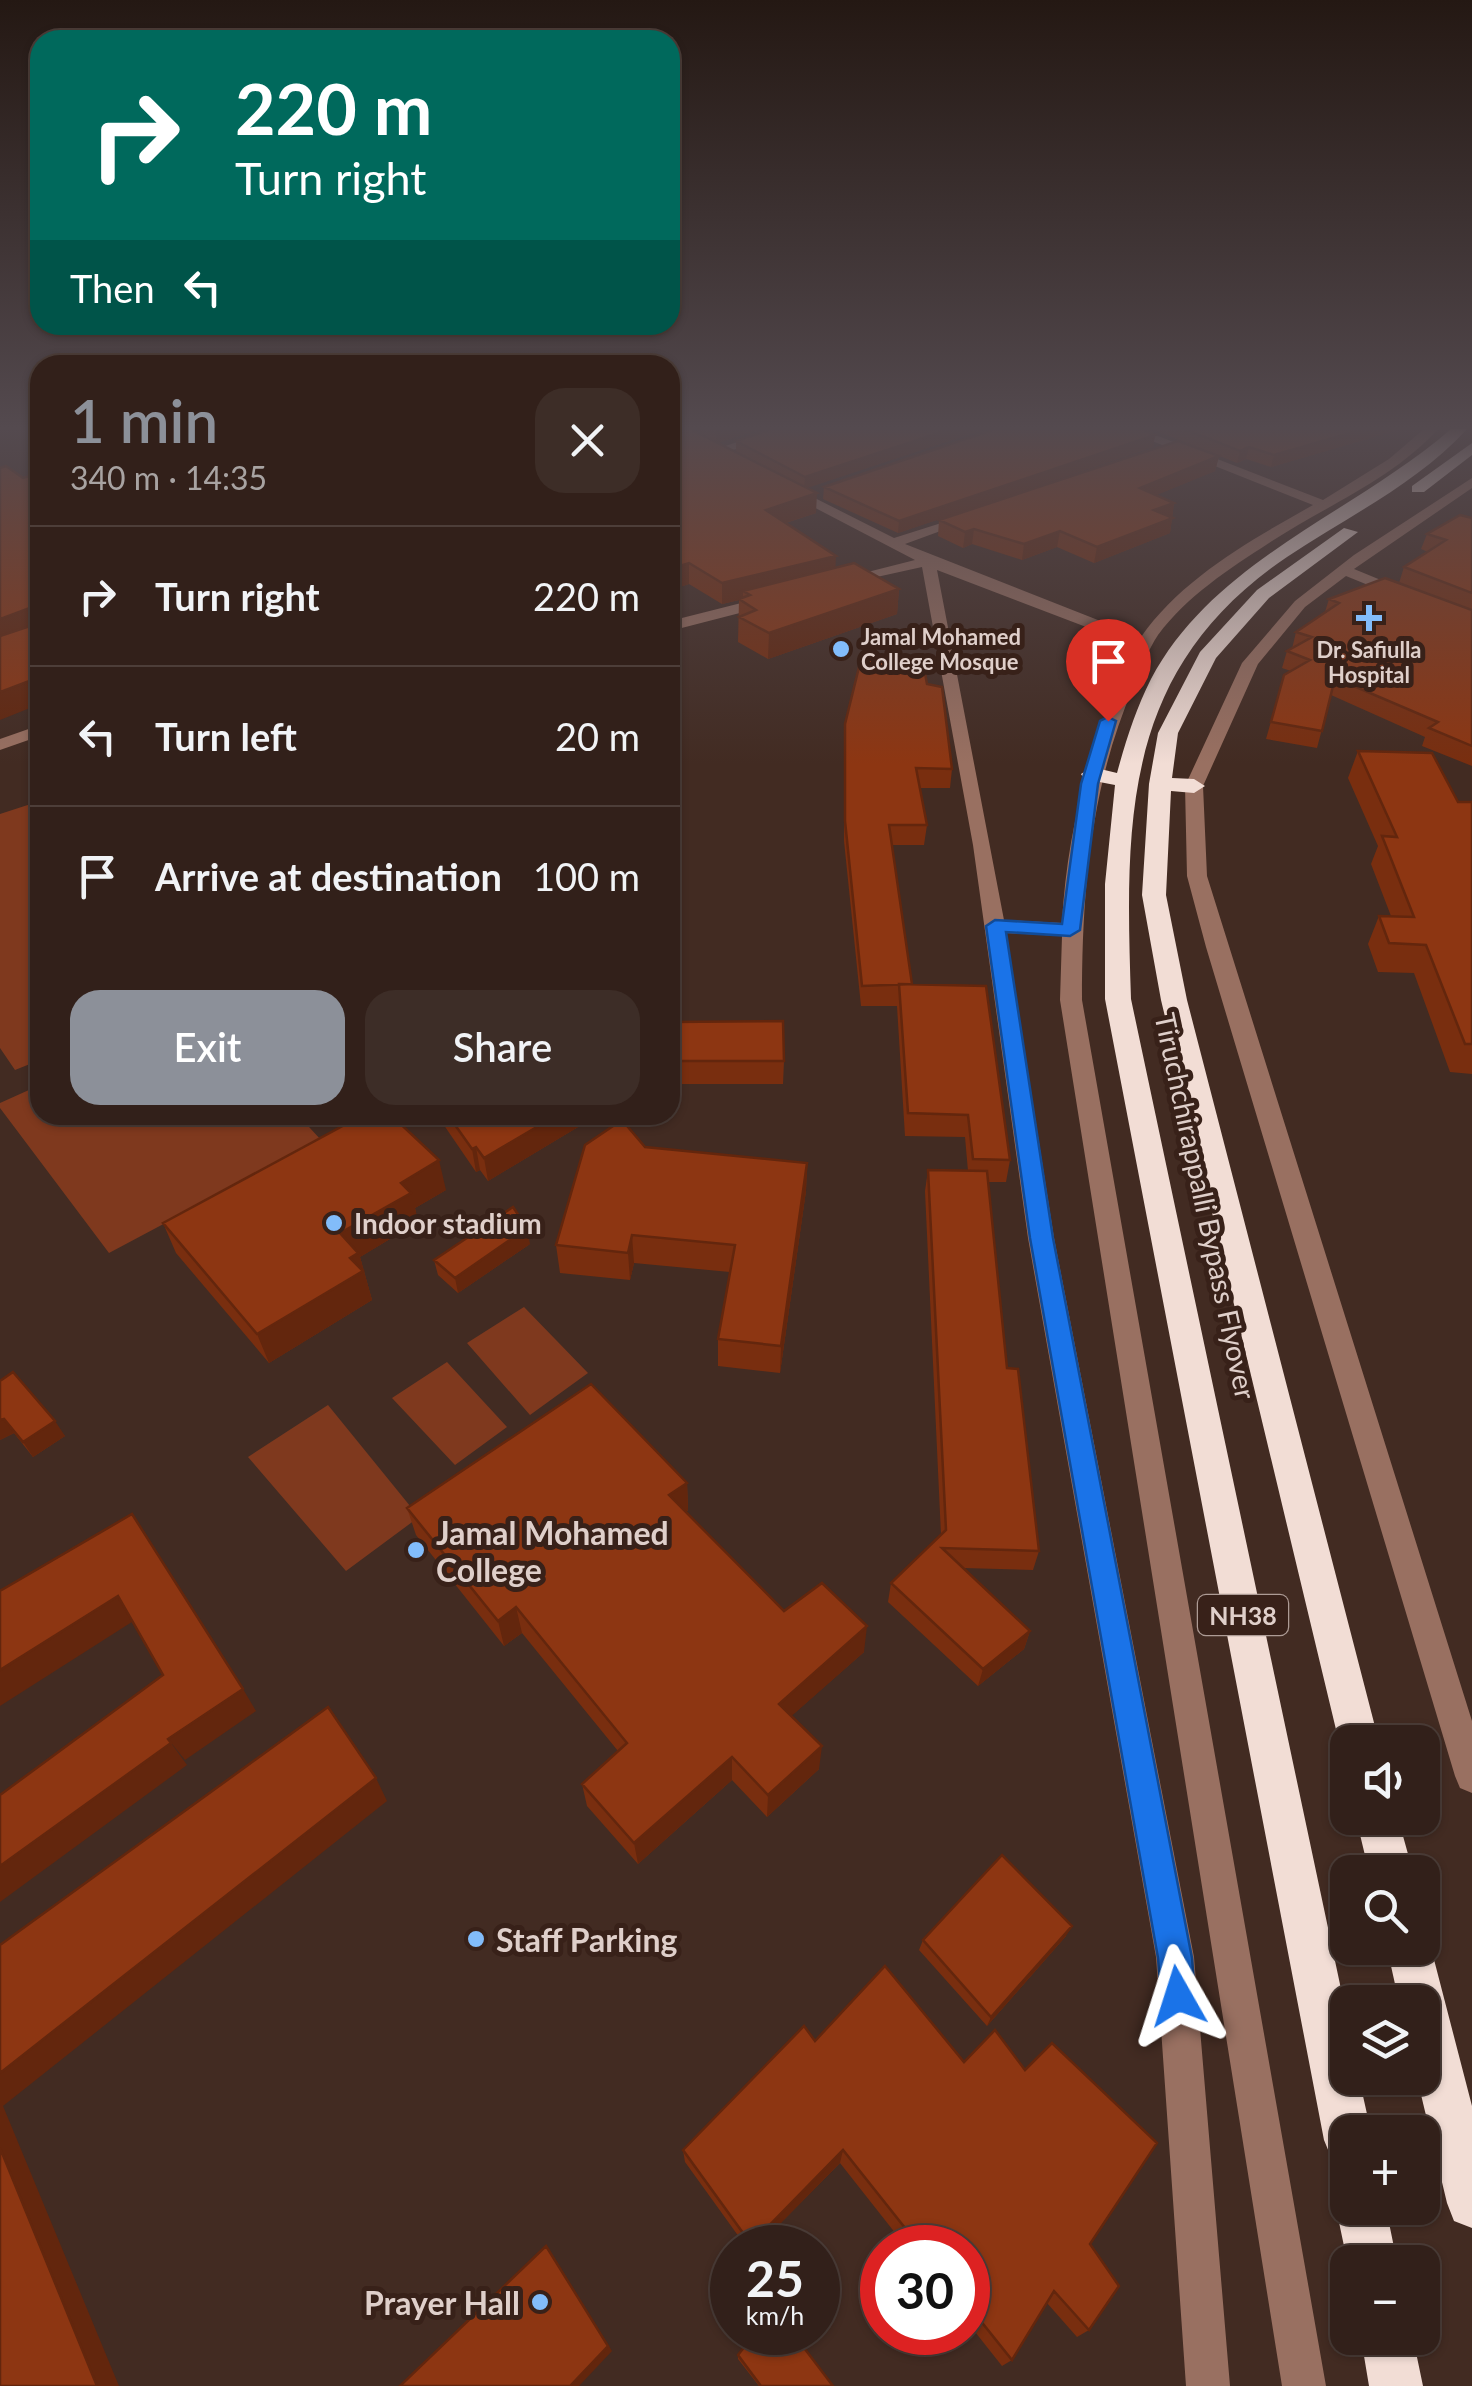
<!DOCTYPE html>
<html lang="en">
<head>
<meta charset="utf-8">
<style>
	:root { --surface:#32201a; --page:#3d2d27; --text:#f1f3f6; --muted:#a8a3a2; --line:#4d3e39; --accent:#8c9099 }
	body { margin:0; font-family:Lato,sans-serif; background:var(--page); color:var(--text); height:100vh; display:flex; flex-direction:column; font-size:38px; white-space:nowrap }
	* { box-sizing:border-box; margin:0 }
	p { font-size:32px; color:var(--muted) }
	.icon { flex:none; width:55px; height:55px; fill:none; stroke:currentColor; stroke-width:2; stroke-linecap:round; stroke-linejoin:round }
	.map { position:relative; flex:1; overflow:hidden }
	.side { position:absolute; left:30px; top:355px; width:650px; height:770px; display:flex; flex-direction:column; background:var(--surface); border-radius:30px; box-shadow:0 2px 8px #0004,0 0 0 2px var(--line) }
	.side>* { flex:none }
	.top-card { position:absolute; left:30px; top:30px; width:650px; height:305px; border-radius:30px; box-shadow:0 2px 8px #0004,0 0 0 2px var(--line); background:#00695c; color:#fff; overflow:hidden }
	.buttons { position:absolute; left:1330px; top:1725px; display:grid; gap:20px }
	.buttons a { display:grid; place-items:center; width:110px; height:110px; border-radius:20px; background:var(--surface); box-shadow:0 2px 8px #0004,0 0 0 2px var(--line); font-size:50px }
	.speed { position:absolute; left:710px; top:2225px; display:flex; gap:20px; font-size:50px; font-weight:700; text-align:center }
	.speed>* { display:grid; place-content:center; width:130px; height:130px; border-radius:50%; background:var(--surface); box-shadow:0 2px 8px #0004,0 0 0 2px var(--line); line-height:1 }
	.speed small { font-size:25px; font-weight:400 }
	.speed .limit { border:15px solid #d22; background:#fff; color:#111 }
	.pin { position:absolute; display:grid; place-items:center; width:85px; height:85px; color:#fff; margin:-102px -42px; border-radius:50% 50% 50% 0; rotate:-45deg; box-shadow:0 0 10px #0007 }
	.pin .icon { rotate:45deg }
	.me { position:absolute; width:110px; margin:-55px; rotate:354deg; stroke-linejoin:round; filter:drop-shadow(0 0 8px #0008) }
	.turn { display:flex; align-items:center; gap:35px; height:210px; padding:0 40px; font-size:45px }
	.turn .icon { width:130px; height:130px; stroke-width:2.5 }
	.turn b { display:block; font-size:70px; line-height:85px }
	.then { display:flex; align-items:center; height:95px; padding:0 40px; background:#0003; gap:20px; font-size:38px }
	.round { display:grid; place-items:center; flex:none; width:105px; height:105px; border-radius:30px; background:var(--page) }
	.head { display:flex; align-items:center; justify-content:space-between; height:170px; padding:0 40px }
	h1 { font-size:60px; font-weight:600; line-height:75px; color:var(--accent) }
	.action { display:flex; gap:20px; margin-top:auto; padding:20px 40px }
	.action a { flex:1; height:115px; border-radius:30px; background:var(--accent); color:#fff; font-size:40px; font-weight:600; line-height:115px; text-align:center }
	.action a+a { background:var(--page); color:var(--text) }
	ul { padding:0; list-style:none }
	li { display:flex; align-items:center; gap:30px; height:140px; padding:0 40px; border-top:2px solid var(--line) }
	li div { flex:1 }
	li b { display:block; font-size:38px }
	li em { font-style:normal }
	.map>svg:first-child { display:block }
	.green { fill:#7f391e }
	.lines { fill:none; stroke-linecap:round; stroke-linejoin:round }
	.minor { fill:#997061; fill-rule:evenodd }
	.highway { fill:#f2ddd5; fill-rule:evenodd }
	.wall { fill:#792e0f }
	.shaded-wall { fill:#63260d }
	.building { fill:#8d3612; stroke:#63260d; stroke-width:2.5 }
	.route { fill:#1a73e8; stroke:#114b97; stroke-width:2.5 }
	.poi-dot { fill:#82bcfa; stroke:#382119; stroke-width:4 }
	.labels { text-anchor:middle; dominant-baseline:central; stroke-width:10; stroke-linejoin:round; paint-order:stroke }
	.far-poi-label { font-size:22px; font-weight:bold; fill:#dfcfca; stroke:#382119; text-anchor:start }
	.shield { fill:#382119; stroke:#ad9b95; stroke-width:2.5 }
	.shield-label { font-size:25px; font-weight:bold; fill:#dfcfca }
	.street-label { font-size:28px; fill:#dfcfca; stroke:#382119 }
	.poi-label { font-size:28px; font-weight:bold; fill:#dfcfca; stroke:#382119; text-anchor:start }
	.near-poi-label { font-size:32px; font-weight:bold; fill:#dfcfca; stroke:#382119; text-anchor:start }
</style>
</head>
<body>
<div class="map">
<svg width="1472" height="2386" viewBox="0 0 1472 2386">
	<rect width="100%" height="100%" fill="#422b22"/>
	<path class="green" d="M40,801V1060L15,1070L0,1048V814Z
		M40,1085V1115H298L321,1140L109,1253L0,1108V1103Z
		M524,1307L588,1373L530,1415L467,1343Z
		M447,1362L507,1427L455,1465L392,1398Z
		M328,1405L419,1517L346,1571L248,1457Z"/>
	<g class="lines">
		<path class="minor" d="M775,429H796L721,454L711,451Z
			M1122,429H1140L1323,500L1389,459L1424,429H1438C1392,480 1325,506 1269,543C1229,569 1187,596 1158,635C1148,650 1141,670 1133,688C1090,788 1082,893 1082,1000L1326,2386H1282L1060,1000L1062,936L1006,933L1054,1238L1194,1957L1230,2386H1186L1156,1957L1028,1238L973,845L922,567L836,586V580L915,560L779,489L791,486L894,538L976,512V518L905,544L1141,637C1182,578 1251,540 1313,505ZM937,570L1136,646C1093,734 1067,826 1062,923L1004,920Z
			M1472,478V488L1354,569L1410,592V598H1400L1346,576L1305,607L1258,664L1203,786L1207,876L1472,1721V1793L1460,1788L1455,1776L1206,947L1187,876L1185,786L1242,663L1295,601L1354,555Z
			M773,595L781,600L778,603L670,631V621Z
			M40,725V736L0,750V739Z"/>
		<path class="highway" d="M1451,429H1467C1417,484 1348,516 1287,557C1122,669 1125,819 1131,999L1348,2022V2078H1359L1371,2132H1348V2164L1331,2157L1324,2140L1105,999V884L1115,785L1084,779L1081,774L1092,767L1117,773C1126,740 1136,709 1151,679C1215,559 1353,514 1451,429Z
			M1472,443V455L1424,492H1412V486Z
			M1344,528L1358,532L1269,598L1216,658L1178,733L1172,778L1194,779L1205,786L1194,793L1171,791L1166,895L1187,1000L1379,1742H1348V1758L1339,1742L1161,1000L1142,895L1149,784L1158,733L1200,652L1257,590Z
			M1356,1818H1398L1413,1872H1369Z
			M1422,1931L1431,1948L1472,2106V2228L1454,2221L1447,2203L1417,2078H1422V2002H1399L1387,1948H1422Z
			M1348,2189V2208H1386L1397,2262L1348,2265L1336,2208Z
			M1361,2338H1413L1423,2386H1369Z"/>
	</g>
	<path class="wall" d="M670,429L700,434V429H761L717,443L736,452V441L985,429L806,488L816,513L786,523L835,568L899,589L897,614L768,659L738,642L739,600L722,604L689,584L670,590Z
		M1152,429H1401L1271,467L1246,459L1237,463Z
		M1155,435L1153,447L898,533L823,499L824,487Z
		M1219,456L1215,471L1156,495L1174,503L1170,533L1094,563L1057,547L1022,560L972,544L963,548L938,536L939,520Z
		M1472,518V766L1422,746L1425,737L1331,695L1317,748L1266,739L1284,675L1291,671L1282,668L1287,651L1292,649L1296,632L1325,612L1329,599L1399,583L1404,567L1428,552L1421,549L1427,534Z
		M927,684L952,769L950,788H920L927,825L924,845H892L912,984L1010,1160L1006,1182H988L1007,1368L1039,1551L1033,1570L963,1568L1030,1631L1024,1649L978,1686L888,1602L891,1583L941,1535L925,1191L928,1170L968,1171L965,1137L905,1136L897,1006H861L844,841L845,724Z
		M1358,751L1458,802H1472V1074L1450,1072L1414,973L1378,972L1368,944L1379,916H1391L1371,864L1378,846L1348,778Z
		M670,1022L784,1061L783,1084H670Z
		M437,1115H598L488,1181L480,1170L476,1172Z
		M645,1147L807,1163L806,1191L780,1373L718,1366V1339L730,1272L634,1263L630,1280L560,1273L556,1245Z
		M446,1190L415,1208L418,1222L360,1257L372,1300L269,1363L176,1253L163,1223Z
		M530,1244L458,1293L438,1275L434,1260Z
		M0,1381L65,1436L33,1457L14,1433L0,1440Z
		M687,1483L688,1510L686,1512L784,1611L864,1652L791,1716L819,1769L767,1817L732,1780L638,1864L587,1806L582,1784L618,1751L522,1633L504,1646L416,1535L407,1508Z
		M1066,1936L987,2026L919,1950L923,1940Z
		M815,2041L1090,2244L1089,2330L1077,2337L1047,2303L1012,2360L1002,2366L968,2323V2248H907L840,2163L756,2248H747L685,2162L683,2150Z
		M738,2355L833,2386H759L738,2359Z"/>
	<path class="shaded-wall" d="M722,429H761L716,443V431Z
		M951,429H985L804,489L805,477Z
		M1364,429H1401L1271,467L1274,455Z
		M1155,435L1153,447L898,533L899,521Z
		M1249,447L1246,459L1237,463L1240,451Z
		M1219,456L1215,471L1137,503L1140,488Z
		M817,493L816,513L766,529V510Z
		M1174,503L1170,533L1094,563L1097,547L1154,510Z
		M974,529L972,544L963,548L965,532Z
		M1060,531L1057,547L1022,560L1024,544Z
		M836,556L835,576L743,591V599L722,604V583Z
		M689,563V584L670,590V569Z
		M899,589L897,614L768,659L769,633Z
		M30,608L39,630L0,645V619Z
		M40,677V704L0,720V692Z
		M557,1115H598L488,1181L484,1158Z
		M476,1147L480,1170L476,1172L472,1149Z
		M439,1160L446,1190L415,1208L418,1222L360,1257L372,1300L269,1363L257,1334L340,1233L401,1183Z
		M807,1163L806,1191L780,1373L781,1346Z
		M527,1228L530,1244L458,1293L455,1278Z
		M632,1235L634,1263L630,1280L628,1253Z
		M4,1419L14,1433L0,1440V1420Z
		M55,1421L65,1436L33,1457L23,1442Z
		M687,1483L688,1510L671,1523L669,1495Z
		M118,1596L135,1620L0,1706V1670Z
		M516,1607L522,1633L504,1646L498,1621Z
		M867,1626L864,1652L778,1728L779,1704Z
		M1030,1631L1024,1649L978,1686L983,1669Z
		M243,1689L256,1711L185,1760L168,1739Z
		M171,1743L187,1765L0,1902V1866Z
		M822,1746L819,1769L767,1817L768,1795Z
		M732,1757V1780L638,1864L634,1843Z
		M376,1778L387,1801L3,2106L119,2386H97L0,2148V2073Z
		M1072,1926L1066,1936L987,2026L991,2017Z
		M843,2150L840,2163L756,2248H751V2244Z
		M551,2253L612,2351L579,2386H570Z"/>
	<path class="building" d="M670,429H690L817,493L766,510L836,556L722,583L689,563L670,569V450L677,448L670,445Z
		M771,429H951L805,477L736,441Z
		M995,429H1142L1155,435L899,521L824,487Z
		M1184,429H1364L1274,455L1249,447L1240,451Z
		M1178,441L1219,456L1140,488L1174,503L1154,510L1173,518L1097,547L1060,531L1024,544L974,529L965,532L939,520Z
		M6,466L23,478L40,473V677L0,692V636L33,625L35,611L30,608L0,619V468Z
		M1460,515L1472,518V593L1404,567L1446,540L1427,534Z
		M854,563L899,589L769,633L739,617L756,610L739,599L750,595L743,591Z
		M1385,578L1472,610V746L1429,728L1438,722L1335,678L1322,731L1271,722L1284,675L1310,660L1287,651L1312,637L1296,632L1339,603L1329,599Z
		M861,659L923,663L927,684L942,687L952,769L916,768L927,825H889L912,984L862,986L845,821V724Z
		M1358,751L1432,753L1458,802H1472V1044H1465L1426,945L1389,943L1379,916L1414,917L1382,836L1397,837Z
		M899,984L986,986L1010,1160L973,1159L968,1115L908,1113Z
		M783,1021L784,1061H670V1022Z
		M363,1115H391L439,1160L401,1183L411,1193L340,1233L358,1253L350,1258L363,1271L257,1334L163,1223Z
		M448,1115H557L484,1158L476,1147L472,1149Z
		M622,1120L645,1147L807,1163L781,1346L718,1339L735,1245L632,1235L628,1253L556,1245L585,1145Z
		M928,1170L987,1171L1007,1368L1018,1369L1039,1551L942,1548L1030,1631L983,1669L891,1583L946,1530Z
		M513,1207L527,1228L455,1278L434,1260Z
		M13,1372L55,1421L23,1442L4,1419L0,1420V1381Z
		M591,1384L687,1483L669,1495L784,1611L822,1583L867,1626L779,1704L822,1746L768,1795L732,1757L634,1843L582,1784L627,1743L516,1607L498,1621L407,1508Z
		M132,1514L243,1689L168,1739L171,1743L0,1866V1795L163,1675L118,1596L0,1670V1591Z
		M328,1707L376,1778L0,2073V1945Z
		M1002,1855L1072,1926L991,2017L923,1940Z
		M885,1966L964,2062L995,2030L1025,2070L1052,2043L1157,2143L1090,2244L1119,2286L1089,2330L1054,2291L1012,2360L968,2305V2248H921L843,2150L751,2244L683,2150L804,2026L815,2041Z
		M0,2148L97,2386H0Z
		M546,2246L608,2346L570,2386H400Z
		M756,2332H792L833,2386H761L738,2355Z"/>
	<linearGradient id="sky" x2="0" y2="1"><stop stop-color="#241813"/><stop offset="0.56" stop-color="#544a4f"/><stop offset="1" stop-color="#544a4f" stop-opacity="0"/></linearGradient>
	<rect width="1472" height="764" fill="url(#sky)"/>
	<path class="route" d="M1108,717L1116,721L1098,784L1080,930L1070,936L1006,932L1053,1238L1192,1958L1195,1996L1190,2009L1178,2014L1166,2009L1161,1996L1158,1958L1030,1238L986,926L995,920L1062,924L1081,784L1100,721Z"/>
	<g class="poi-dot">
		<path d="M1364 603h10v10h10v10h-10v10h-10v-10h-10v-10h10z"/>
		<circle cx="841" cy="649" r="10"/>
		<circle cx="334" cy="1223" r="10"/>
		<circle cx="416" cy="1550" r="10"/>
		<circle cx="476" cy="1939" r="10"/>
		<circle cx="540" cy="2302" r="10"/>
	</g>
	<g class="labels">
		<g class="far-poi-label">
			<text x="861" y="636">Jamal Mohamed<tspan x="861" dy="25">College Mosque</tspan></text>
			<text x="1369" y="649" text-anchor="middle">Dr. Safiulla<tspan x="1369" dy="25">Hospital</tspan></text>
		</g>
		<rect class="shield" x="1198" y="1595" width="90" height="40" rx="8"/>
		<g class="shield-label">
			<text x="1243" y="1615">NH38</text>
		</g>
		<g class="street-label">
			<text transform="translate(1206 1206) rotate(78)">Tiruchchirappalli Bypass Flyover</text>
		</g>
		<g class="poi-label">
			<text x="354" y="1223">Indoor stadium</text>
		</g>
		<g class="near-poi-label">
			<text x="436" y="1532">Jamal Mohamed<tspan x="436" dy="37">College</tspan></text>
			<text x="496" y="1939">Staff Parking</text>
			<text x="520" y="2302" text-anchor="end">Prayer Hall</text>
		</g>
	</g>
</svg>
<div class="buttons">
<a><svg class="icon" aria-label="sound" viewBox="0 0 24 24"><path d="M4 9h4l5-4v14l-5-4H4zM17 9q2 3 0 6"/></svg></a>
<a><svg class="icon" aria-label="search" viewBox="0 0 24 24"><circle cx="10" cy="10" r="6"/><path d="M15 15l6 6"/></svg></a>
<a><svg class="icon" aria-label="layers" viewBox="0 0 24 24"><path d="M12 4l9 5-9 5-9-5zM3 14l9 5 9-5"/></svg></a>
<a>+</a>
<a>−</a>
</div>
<div class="speed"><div>25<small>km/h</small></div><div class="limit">30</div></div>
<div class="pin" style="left:1108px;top:721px;background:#d93025"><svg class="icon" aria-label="arrive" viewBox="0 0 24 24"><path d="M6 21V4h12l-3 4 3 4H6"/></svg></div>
<svg class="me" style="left:1178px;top:1996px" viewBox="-20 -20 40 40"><path d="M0-17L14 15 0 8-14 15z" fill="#1a73e8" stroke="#fff" stroke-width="4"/></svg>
<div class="top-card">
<div class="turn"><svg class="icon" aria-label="right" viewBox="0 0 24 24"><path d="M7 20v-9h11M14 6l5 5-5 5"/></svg><div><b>220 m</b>Turn right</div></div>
<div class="then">Then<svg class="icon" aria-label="left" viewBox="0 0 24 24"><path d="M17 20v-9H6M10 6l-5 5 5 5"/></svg></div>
</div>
<section class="side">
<div class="head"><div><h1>1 min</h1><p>340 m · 14:35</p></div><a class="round"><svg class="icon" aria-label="close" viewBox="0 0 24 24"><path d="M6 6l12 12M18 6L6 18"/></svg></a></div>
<ul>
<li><svg class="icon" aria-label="right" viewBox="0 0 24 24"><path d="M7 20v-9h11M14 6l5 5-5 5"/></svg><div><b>Turn right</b></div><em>220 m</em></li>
<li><svg class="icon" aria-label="left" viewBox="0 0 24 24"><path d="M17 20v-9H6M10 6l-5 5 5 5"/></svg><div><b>Turn left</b></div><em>20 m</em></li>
<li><svg class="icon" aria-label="arrive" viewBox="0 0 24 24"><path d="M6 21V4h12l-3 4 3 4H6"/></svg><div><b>Arrive at destination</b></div><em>100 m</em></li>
</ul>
<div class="action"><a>Exit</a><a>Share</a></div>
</section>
</div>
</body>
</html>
